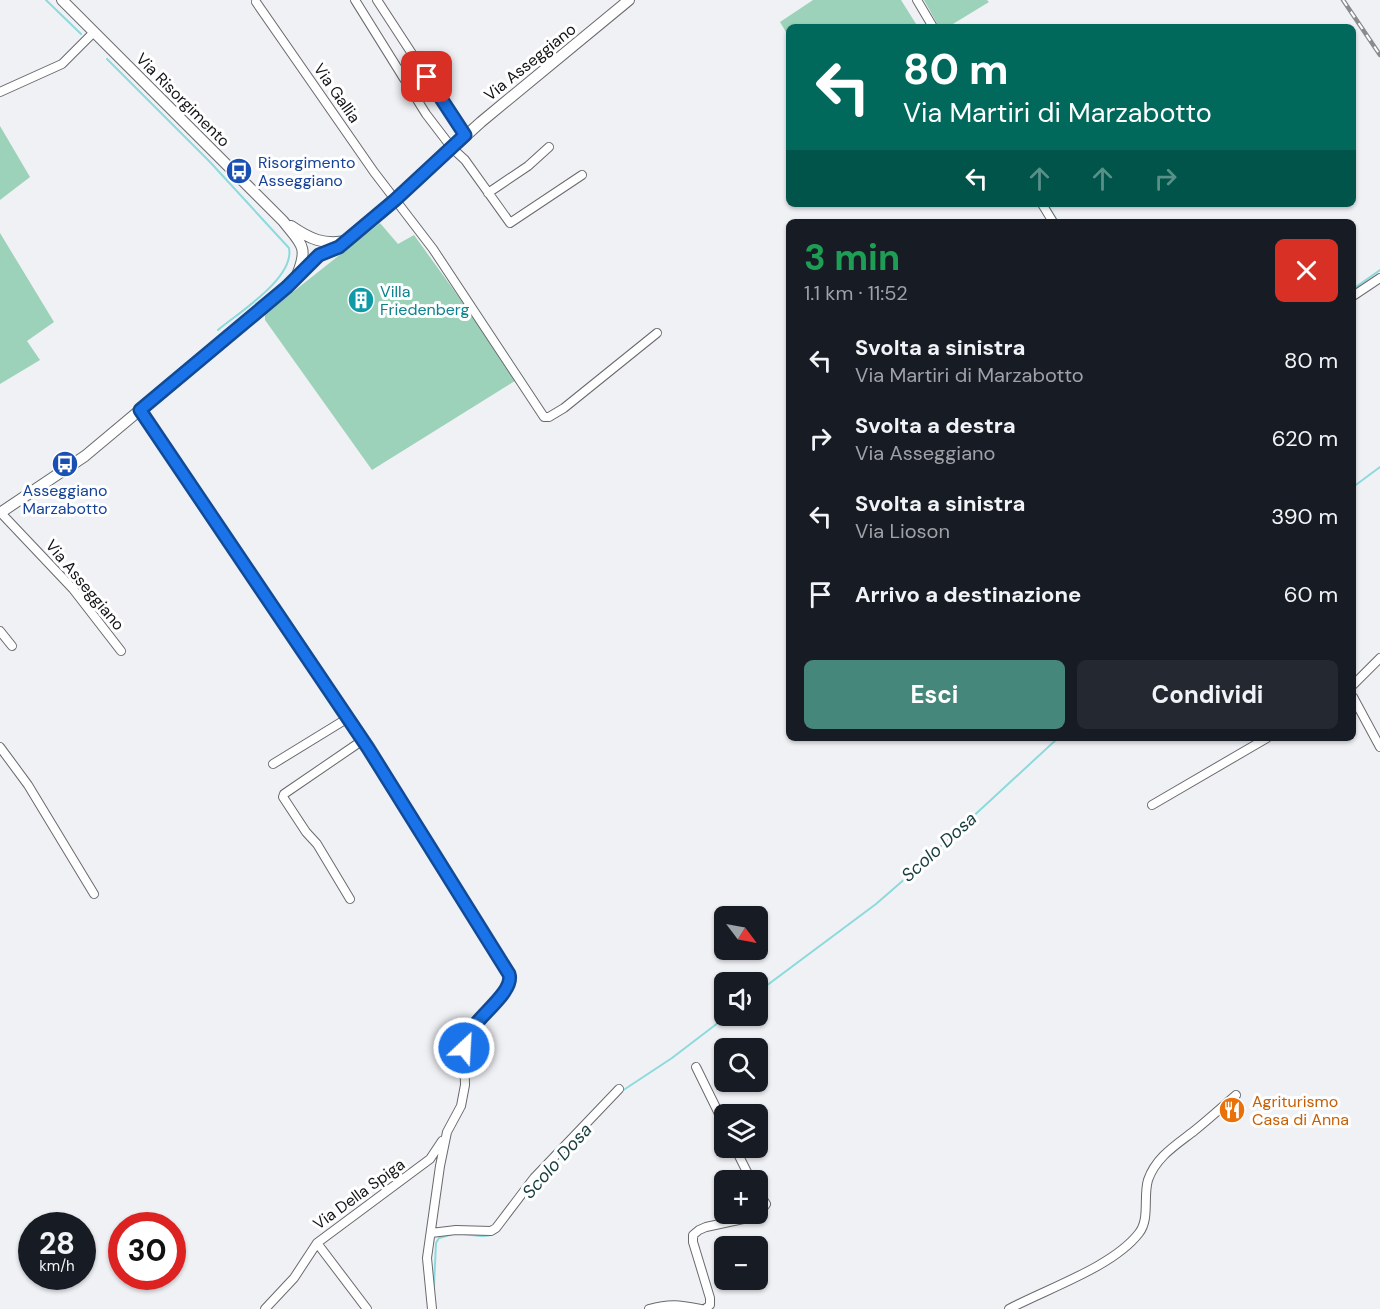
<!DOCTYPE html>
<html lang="it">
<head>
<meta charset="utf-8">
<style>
	:root { --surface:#171b24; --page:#242831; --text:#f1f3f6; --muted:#9ea1a6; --accent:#45887b }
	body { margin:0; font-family:"DM Sans",sans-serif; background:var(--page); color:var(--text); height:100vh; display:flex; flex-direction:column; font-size:22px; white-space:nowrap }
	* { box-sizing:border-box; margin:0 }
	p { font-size:20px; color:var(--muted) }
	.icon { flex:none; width:33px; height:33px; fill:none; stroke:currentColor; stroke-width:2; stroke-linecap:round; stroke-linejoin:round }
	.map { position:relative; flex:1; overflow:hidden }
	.details { position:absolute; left:786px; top:219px; width:570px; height:522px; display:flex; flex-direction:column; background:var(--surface); border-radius:9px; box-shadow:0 2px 4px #0004 }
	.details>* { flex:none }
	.top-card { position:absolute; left:786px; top:24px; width:570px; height:183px; border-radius:9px; box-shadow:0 2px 4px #0004; background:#00695c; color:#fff; overflow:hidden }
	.needle { width:39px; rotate:122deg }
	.fabs { position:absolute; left:714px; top:906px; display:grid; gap:12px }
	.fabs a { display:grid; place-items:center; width:54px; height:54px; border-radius:9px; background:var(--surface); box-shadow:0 2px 4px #0004; font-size:30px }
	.speed { position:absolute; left:18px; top:1212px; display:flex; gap:12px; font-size:30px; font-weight:700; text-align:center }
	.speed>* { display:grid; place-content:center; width:78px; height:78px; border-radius:50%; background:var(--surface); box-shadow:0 2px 4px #0004; line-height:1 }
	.speed small { font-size:15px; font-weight:400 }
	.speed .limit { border:9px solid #d22; background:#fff; color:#111 }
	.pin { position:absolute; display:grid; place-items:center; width:51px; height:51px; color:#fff; margin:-26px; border-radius:12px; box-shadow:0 3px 9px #0006 }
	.me { position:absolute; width:66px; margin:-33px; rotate:25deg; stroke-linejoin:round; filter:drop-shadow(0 0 4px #0008) }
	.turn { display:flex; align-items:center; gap:21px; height:126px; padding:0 18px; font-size:27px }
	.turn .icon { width:78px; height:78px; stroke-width:2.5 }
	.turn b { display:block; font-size:42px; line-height:51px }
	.lanes { display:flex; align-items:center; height:57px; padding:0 18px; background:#0003; justify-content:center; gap:30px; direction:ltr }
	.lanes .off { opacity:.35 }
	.round { display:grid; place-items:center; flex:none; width:63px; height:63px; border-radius:9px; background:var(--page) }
	.overview { display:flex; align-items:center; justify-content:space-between; height:102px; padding:0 18px }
	h1 { font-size:36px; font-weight:700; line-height:45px; color:#1e9e55 }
	.button { display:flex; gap:12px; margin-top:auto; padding:12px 18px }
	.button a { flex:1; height:69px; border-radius:9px; background:var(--accent); color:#fff; font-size:24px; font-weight:700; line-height:69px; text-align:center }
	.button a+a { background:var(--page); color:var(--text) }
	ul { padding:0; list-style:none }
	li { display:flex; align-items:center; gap:18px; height:78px; padding:0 18px }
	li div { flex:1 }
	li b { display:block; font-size:22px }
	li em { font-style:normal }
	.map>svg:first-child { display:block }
	.green { fill:#9cd2b9 }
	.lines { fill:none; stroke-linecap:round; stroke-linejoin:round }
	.stream { stroke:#8ddadc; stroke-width:2 }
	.minor-casing { stroke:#696a6d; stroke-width:10 }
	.tertiary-casing { stroke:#696a6d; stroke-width:12 }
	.minor { stroke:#fff; stroke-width:8 }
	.tertiary { stroke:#fff; stroke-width:10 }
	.rail-casing { stroke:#8a8b8d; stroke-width:4.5 }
	.rail { stroke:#fff; stroke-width:2; stroke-dasharray:7; stroke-linecap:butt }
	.route-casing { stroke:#114b97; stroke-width:15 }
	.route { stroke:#1a73e8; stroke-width:10 }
	.labels { text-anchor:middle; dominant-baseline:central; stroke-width:6; stroke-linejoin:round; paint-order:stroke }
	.street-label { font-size:16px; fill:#131415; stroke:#fff }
	.transit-label { font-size:16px; fill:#164399; stroke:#fff; text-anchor:start }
	.culture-label { font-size:16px; fill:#0d838f; stroke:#fff; text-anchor:start }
	.food-label { font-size:16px; fill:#c56008; stroke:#fff; text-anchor:start }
	.water-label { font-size:18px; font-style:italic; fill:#163c3d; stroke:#fff }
</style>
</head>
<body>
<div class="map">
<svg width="1380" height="1309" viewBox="0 0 1380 1309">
	<rect width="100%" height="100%" fill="#f0f1f5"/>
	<path class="green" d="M813,0H901L918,27H789V37L780,22Z
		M924,0H987L989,2L948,27H939Z
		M0,126L30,177L0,200Z
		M380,223L398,244L414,235L518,379L372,470L265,320V314Z
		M0,233L54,322L27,341L40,360L0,384Z"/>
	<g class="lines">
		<path class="stream" d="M46,0L81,34
			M107,59L210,162L289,248C295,278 238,313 218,330
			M1047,204L1058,222
			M1353,289L1380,270
			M1353,487L1380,467
			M758,992L876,904L914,871L1058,738
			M622,1091L672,1058L727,1016
			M434,1286L436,1243L439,1238C443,1237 448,1235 453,1234C467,1232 485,1241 497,1232"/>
		<defs>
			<path id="minor" d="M355,0L426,114L452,148L465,160L510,223L582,175
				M377,0L465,135
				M917,0L933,27
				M256,2L374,172L433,249L544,417H549L564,408L657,333
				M0,92L62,64L94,32
				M488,193L528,166L549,147
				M1042,204L1053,222
				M1353,296L1380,278
				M140,410L368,748L511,976V982L506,990L474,1025L466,1038L464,1048L465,1085L461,1106L447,1132L440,1166L427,1258L432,1309
				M1,513L73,589L121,651
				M0,631L12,646
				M1353,685L1380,658
				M1353,697L1380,747
				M0,747L28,785L94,894
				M273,764L348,718
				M1152,805L1267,738
				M350,899L317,844L306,832L283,797L284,794L363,740
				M696,1067L724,1124
				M735,1148L751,1180
				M431,1233L456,1230L491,1231L496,1228L534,1178L619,1089
				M265,1309L294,1278L317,1243
				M367,1309L317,1243L430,1159L442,1141
				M649,1309C671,1303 680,1305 701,1309
				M705,1309L710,1305V1298L693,1242V1235L699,1230L706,1227L757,1216L766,1204L758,1192
				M1009,1309C1046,1289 1113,1267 1139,1233C1150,1219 1143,1197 1148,1180C1156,1157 1176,1145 1194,1131C1209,1119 1222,1107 1236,1095"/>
			<path id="tertiary" d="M62,0L283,221C301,244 309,246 297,275
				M291,226C310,239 323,245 346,241
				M0,513L85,456L287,287L316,257L339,247L395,200L481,122L629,0"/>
		</defs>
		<use href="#minor" class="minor-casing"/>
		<use href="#tertiary" class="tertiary-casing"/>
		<use href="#minor" class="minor"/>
		<use href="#tertiary" class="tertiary"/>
		<defs>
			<path id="rail" d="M1343,0L1380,55"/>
		</defs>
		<use href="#rail" class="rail-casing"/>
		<use href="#rail" class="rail"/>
	</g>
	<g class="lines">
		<defs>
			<path id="route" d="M427,77L465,135L395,200L339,247L319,255L287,287L140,410L368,748L509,974C515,992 476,1017 468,1035C466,1039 465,1044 464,1048"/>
		</defs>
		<use href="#route" class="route-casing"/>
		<use href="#route" class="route"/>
	</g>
	<defs>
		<symbol id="bus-disc" viewBox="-11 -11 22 22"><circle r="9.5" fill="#1a4fb4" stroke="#fff"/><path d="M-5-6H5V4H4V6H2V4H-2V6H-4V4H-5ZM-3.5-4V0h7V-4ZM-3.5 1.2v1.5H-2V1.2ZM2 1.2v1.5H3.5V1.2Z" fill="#fff"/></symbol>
		<symbol id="building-disc" viewBox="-11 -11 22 22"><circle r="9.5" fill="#0f9aa8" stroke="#fff"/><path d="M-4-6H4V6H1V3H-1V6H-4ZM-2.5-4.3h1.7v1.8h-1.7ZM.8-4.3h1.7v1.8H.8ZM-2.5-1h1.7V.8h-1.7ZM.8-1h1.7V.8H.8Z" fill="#fff"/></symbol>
		<symbol id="restaurant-disc" viewBox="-11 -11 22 22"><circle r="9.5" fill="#e8710a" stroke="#fff"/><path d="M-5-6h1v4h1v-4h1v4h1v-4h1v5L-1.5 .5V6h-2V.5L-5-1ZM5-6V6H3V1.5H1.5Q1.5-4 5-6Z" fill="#fff"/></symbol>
	</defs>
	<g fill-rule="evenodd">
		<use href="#bus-disc" x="224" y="156" width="30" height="30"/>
		<use href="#building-disc" x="346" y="285" width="30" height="30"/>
		<use href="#bus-disc" x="50" y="449" width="30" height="30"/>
		<use href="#restaurant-disc" x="1217" y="1095" width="30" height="30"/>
	</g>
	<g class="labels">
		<g class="street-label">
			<text transform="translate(530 62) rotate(-39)">Via Asseggiano</text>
			<text transform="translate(337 93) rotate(55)">Via Gallia</text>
			<text transform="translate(183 100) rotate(45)">Via Risorgimento</text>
			<text transform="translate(85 585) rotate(50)">Via Asseggiano</text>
			<text transform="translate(359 1194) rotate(-36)">Via Della Spiga</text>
		</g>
		<g class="transit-label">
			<text x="258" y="162">Risorgimento<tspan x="258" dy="18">Asseggiano</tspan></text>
			<text x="65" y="490" text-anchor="middle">Asseggiano<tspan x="65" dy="18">Marzabotto</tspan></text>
		</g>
		<g class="culture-label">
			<text x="380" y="291">Villa<tspan x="380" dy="18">Friedenberg</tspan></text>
		</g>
		<g class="food-label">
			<text x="1252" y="1101">Agriturismo<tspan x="1252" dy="18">Casa di Anna</tspan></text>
		</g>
		<g class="water-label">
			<text transform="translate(939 847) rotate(-42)">Scolo Dosa</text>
			<text transform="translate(557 1161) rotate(-48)">Scolo Dosa</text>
		</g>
	</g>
</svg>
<div class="fabs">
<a><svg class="needle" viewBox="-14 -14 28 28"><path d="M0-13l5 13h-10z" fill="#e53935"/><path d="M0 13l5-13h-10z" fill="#9ea1a6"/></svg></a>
<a><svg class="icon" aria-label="sound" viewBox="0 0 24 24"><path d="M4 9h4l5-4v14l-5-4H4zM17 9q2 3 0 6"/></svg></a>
<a><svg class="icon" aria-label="search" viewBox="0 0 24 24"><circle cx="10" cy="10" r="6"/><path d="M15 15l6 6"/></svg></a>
<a><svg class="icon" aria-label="layers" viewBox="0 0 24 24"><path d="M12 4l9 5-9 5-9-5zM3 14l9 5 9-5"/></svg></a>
<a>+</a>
<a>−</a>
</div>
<div class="speed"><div>28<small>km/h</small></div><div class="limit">30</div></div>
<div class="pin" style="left:427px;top:77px;background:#d93025"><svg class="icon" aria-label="arrive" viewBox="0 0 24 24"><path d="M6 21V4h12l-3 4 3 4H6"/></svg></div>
<svg class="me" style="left:464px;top:1048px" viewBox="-20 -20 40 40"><circle r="17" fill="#1a73e8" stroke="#fff" stroke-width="3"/><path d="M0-11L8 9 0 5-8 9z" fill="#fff"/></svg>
<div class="top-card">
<div class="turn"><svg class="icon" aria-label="left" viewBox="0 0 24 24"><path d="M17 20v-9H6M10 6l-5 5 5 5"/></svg><div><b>80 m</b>Via Martiri di Marzabotto</div></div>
<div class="lanes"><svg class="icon" aria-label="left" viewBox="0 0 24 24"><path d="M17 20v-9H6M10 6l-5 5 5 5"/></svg><svg class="icon off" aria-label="ahead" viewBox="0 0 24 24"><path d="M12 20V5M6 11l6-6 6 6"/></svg><svg class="icon off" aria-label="ahead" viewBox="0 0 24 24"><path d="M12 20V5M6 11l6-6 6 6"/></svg><svg class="icon off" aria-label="right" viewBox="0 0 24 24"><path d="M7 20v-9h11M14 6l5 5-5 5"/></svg></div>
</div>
<section class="details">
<div class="overview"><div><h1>3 min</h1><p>1.1 km · 11:52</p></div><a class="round" style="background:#d93025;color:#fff"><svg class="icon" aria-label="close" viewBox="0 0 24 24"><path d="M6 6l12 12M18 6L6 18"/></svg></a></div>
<ul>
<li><svg class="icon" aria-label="left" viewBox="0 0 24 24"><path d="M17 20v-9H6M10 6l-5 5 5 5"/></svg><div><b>Svolta a sinistra</b><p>Via Martiri di Marzabotto</p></div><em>80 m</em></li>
<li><svg class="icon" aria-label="right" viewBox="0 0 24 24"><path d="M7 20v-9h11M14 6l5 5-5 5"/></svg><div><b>Svolta a destra</b><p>Via Asseggiano</p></div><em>620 m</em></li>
<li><svg class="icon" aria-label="left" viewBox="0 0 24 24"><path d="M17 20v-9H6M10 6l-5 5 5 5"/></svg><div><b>Svolta a sinistra</b><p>Via Lioson</p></div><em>390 m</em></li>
<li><svg class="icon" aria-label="arrive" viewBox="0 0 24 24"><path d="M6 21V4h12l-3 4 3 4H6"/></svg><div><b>Arrivo a destinazione</b></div><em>60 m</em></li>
</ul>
<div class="button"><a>Esci</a><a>Condividi</a></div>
</section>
</div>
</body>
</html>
